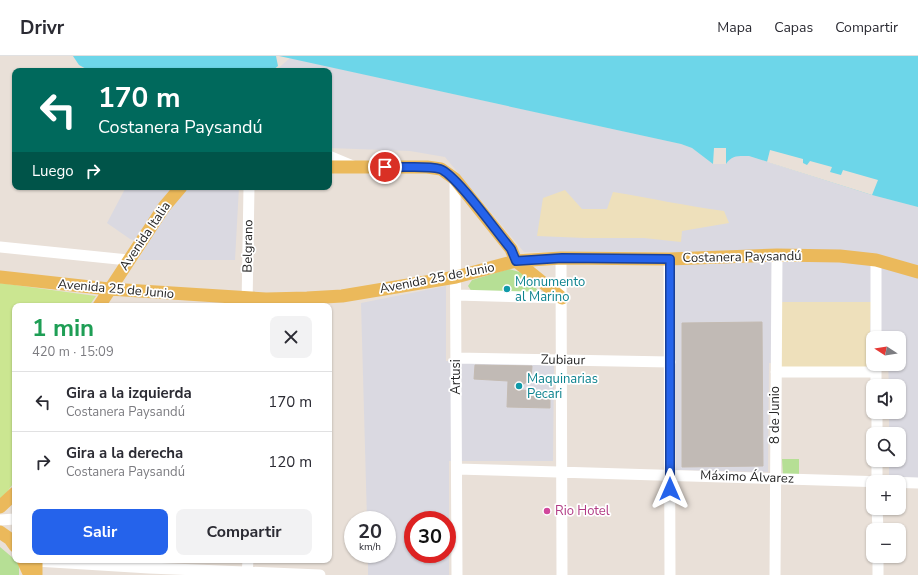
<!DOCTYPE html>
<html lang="es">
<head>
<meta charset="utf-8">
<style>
	:root { --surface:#fff; --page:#f2f2f3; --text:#2b2b33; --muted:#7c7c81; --line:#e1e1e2; --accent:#2563eb }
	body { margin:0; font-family:"Nunito Sans",sans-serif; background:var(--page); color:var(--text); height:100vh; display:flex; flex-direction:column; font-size:15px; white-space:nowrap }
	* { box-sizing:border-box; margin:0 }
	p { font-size:13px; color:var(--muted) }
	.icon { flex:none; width:22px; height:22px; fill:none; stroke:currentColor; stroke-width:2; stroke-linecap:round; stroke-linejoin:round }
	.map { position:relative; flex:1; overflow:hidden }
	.sheet { position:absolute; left:12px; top:247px; width:320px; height:260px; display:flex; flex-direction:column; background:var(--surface); border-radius:8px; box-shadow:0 1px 3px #0004 }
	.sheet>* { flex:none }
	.top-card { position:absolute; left:12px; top:12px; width:320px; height:122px; border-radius:8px; box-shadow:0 1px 3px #0004; background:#00695c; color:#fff; overflow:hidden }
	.needle { width:26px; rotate:282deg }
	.buttons { position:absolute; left:866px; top:275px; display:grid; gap:8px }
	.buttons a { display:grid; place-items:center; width:40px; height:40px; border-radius:8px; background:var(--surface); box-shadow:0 1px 3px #0004; font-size:20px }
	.speed { position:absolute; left:344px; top:455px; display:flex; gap:8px; font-size:20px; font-weight:700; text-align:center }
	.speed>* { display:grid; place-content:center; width:52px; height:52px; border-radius:50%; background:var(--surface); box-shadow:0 1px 3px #0004; line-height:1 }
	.speed small { font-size:10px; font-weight:400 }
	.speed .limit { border:6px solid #d22; background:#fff; color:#111 }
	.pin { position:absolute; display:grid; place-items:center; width:34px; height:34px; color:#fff; margin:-17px; border:2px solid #fff; border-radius:50%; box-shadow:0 1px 4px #0007 }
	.me { position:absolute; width:44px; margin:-22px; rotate:0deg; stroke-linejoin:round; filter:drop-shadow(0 0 3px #0008) }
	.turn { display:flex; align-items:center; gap:14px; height:84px; padding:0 20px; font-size:18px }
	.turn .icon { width:52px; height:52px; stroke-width:2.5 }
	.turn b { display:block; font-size:28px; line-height:34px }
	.then { display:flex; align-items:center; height:38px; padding:0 20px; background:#0003; gap:8px; font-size:15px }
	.round { display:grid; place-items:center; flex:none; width:42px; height:42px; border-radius:8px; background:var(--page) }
	.overview { display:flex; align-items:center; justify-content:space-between; height:68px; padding:0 20px }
	h1 { font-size:24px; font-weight:700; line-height:30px; color:#1e9e55 }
	.action { display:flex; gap:8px; margin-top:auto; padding:8px 20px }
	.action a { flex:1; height:46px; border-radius:8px; background:var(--accent); color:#fff; font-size:16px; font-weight:700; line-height:46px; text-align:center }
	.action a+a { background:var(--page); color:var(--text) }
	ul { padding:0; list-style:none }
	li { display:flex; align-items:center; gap:12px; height:60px; padding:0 20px; border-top:1px solid var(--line) }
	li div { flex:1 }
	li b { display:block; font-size:15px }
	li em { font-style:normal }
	header { display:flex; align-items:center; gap:24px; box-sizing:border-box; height:56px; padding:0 20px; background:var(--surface); border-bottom:1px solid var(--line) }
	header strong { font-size:19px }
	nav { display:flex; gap:22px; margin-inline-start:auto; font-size:14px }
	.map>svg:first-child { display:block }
	.industrial { fill:#dad9e1; fill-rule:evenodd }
	.green { fill:#b6df95 }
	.sand { fill:#eee0bb }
	.pitch { fill:#cbe691 }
	.water { fill:#6dd6e9 }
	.pier { fill:#e9e0d8 }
	.building { fill:#c1bab5; stroke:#c4bbb2 }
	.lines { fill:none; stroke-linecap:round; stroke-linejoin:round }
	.minor { stroke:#fff; stroke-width:11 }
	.major { stroke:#ebb95b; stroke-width:13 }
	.route-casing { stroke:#184099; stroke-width:10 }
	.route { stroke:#2563eb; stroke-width:7 }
	.culture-dot { fill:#0f9aa8; stroke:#fff; stroke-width:1.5 }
	.hotel-dot { fill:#d1479c; stroke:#fff; stroke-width:1.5 }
	.labels { text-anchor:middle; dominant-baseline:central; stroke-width:3.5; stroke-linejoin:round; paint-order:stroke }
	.street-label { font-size:13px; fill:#262626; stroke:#fff }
	.culture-label { font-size:13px; fill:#0d838f; stroke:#fff; text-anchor:start }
	.hotel-label { font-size:13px; fill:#b23c85; stroke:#fff; text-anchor:start }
</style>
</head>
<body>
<header>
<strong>Drivr</strong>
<nav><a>Mapa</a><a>Capas</a><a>Compartir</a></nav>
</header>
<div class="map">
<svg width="918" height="519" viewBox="0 0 918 519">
	<rect width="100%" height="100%" fill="#e9e0d8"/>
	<path class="industrial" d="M290,2L681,88L692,92L713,108H725L731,102L737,99L749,100L872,139L918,151V422L889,421V404H899V378H889V356H899V330H889L888,308L769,307L768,416L676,414L674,196H524L445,101L410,95L329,92V15H275ZM873,282H899V308H873Z
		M126,131H239L235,204H138L147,188L130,183L107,167Z
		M446,230V305L554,309L553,405H449V519H368V498H387V464H367L361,247ZM413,464H447V498H413Z"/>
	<path class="green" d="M509,213L523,217L541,238L472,236L468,230L472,224Z
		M782,403H799V419H783Z
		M0,491L19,507V519H0Z"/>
	<path class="sand" d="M565,134L582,153H607L613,136C650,142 686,150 724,155L729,167L682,175L681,186L644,182H585L537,180L543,142Z
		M782,246H871L869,312L781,311Z"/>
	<path class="pitch" d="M0,227L96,240L89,250H15V425L2,443H0Z"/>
	<path class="water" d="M73,0H276L278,10L272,15H90L79,9Z
		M279,0H918V151L872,139L749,100C738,100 732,99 726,108H713L692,92L681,88Z"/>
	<path class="pier" d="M714,92H726V108H713Z
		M770,94L803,103V107L807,109L810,105L832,111L830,116L841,119L843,114L878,124L872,139L767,106Z"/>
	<path class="building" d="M762,266L763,410L682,411V267Z
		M475,309L532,310L531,323L515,334L550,335V352L507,351L508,325L474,323Z"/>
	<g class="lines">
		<path class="minor" d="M329,100L353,110
			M455,123L457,519
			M0,191L128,204
			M561,202L562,519
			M669,203L670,519
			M456,239L562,242
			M247,250L249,131
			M876,282V204
			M456,302L670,306
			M876,309V330
			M776,316H876
			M877,356V378
			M877,404V426
			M457,413L918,427
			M877,452L878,474
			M0,464L15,463
			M878,500V519
			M36,505L149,512L320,519
			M247,519L248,504
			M775,519L777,199"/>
		<path class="major" d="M329,111H427L441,113L455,123L511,193L516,205L562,242
			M0,221L109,233L266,243L307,242L342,240L456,221L516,205L561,202L669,203L777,199L840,200L876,204L918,216
			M99,250L164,151L181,131
			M0,451L15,437
			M0,476L10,483L15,490
			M23,504L28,515
			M36,519V504"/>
	</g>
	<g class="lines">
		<defs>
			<path id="route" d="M385,111C400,112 427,109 440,113C456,118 498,178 511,193L516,205L562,202L670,203V433"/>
		</defs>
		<use href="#route" class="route-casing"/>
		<use href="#route" class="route"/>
	</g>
	<g class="culture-dot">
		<circle cx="507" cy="233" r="4"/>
		<circle cx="519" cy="330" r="4"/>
	</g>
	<circle class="hotel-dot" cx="547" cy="455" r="4"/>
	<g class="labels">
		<g class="street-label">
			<text transform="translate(145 180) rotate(-56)">Avenida Italia</text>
			<text transform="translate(248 190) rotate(-89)">Belgrano</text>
			<text transform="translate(742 201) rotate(-1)">Costanera Paysandú</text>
			<text transform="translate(437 222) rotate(-11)">Avenida 25 de Junio</text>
			<text transform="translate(116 233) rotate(5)">Avenida 25 de Junio</text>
			<text transform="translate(563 304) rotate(1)">Zubiaur</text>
			<text transform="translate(456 321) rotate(-90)">Artusi</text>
			<text transform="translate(775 359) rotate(-90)">8 de Junio</text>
			<text transform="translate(747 421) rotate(2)">Máximo Álvarez</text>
		</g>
		<g class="culture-label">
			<text x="515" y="226">Monumento<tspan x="515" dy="15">al Marino</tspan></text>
			<text x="527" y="323">Maquinarias<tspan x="527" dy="15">Pecari</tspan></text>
		</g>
		<g class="hotel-label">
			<text x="555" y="455">Rio Hotel</text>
		</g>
	</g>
</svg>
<div class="buttons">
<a><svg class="needle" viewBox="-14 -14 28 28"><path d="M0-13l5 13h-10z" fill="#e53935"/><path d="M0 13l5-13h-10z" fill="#7c7c81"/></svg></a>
<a><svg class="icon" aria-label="sound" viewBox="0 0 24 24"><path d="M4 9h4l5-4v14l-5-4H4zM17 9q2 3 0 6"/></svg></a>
<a><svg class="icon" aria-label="search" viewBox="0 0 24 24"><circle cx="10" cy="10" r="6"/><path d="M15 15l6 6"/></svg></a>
<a>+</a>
<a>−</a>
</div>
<div class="speed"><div>20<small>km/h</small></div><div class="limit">30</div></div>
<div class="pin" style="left:385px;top:111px;background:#d93025"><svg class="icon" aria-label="arrive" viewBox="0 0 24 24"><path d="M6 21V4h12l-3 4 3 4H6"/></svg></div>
<svg class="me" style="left:670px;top:433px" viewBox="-20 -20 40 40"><path d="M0-17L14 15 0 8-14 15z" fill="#2563eb" stroke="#fff" stroke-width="4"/></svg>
<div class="top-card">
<div class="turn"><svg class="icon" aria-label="left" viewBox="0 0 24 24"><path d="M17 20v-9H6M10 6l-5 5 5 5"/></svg><div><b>170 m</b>Costanera Paysandú</div></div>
<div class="then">Luego<svg class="icon" aria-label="right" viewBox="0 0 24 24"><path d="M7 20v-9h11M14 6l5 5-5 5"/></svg></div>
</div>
<section class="sheet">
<div class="overview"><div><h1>1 min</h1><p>420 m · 15:09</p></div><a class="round"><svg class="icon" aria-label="close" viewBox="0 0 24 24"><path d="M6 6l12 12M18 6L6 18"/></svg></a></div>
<ul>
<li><svg class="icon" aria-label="left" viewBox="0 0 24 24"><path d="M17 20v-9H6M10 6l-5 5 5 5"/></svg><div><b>Gira a la izquierda</b><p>Costanera Paysandú</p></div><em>170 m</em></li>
<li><svg class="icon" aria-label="right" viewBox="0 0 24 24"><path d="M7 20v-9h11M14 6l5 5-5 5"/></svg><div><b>Gira a la derecha</b><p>Costanera Paysandú</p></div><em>120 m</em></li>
</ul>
<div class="action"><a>Salir</a><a>Compartir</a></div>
</section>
</div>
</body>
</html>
